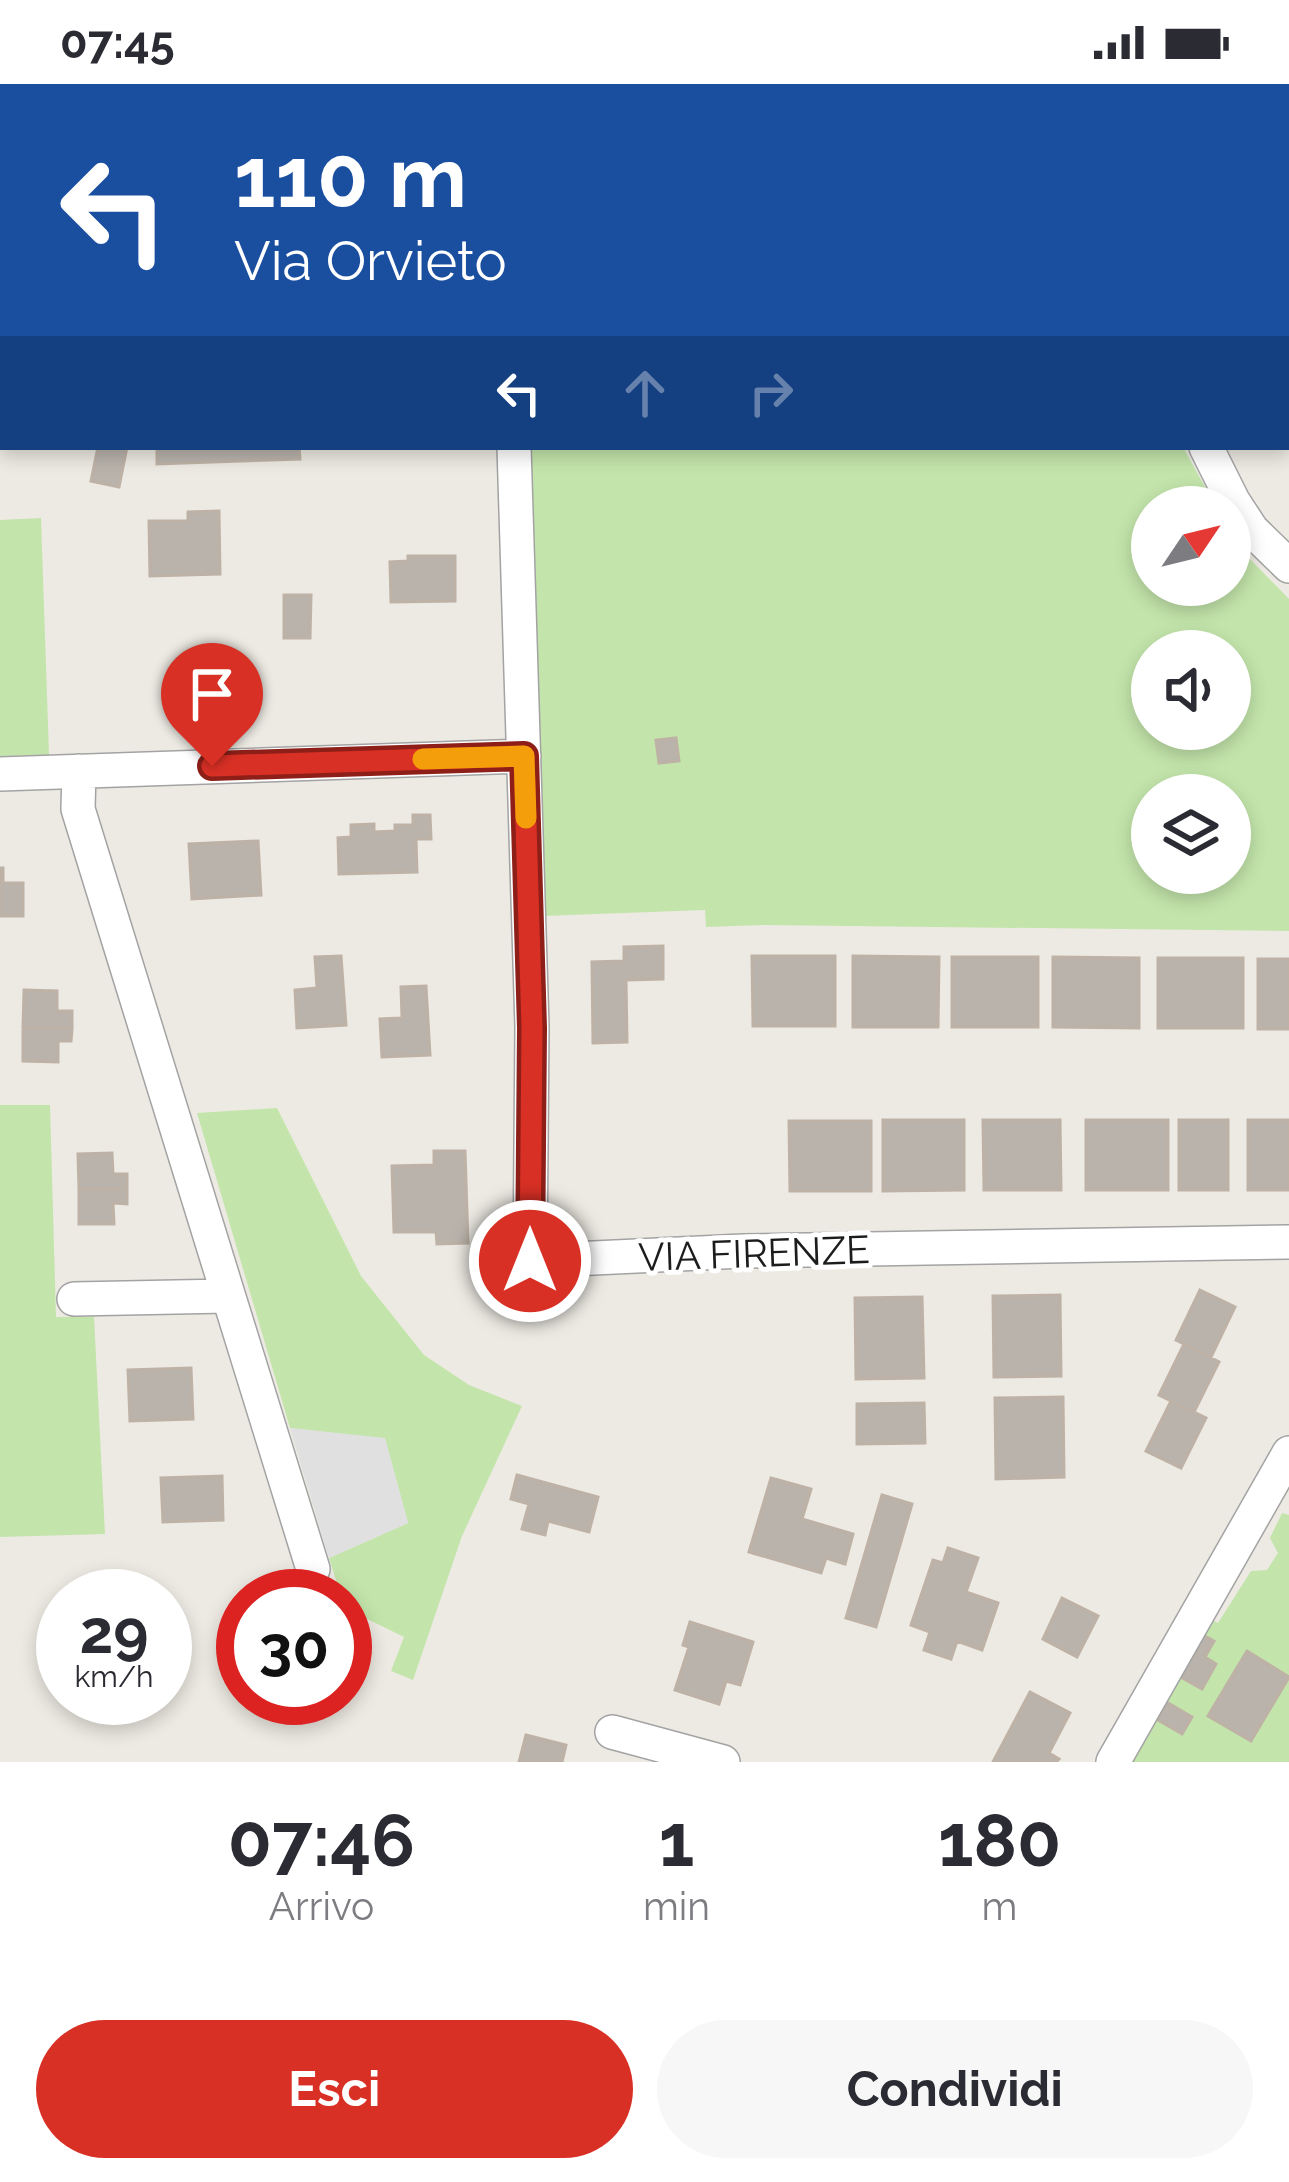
<!DOCTYPE html>
<html lang="it">
<head>
<meta charset="utf-8">
<style>
	:root { --surface:#fff; --page:#f7f7f7; --text:#2b2b33; --muted:#7c7c81; --accent:#d93025 }
	body { margin:0; font-family:Raleway,sans-serif; background:var(--page); color:var(--text); height:100vh; display:flex; flex-direction:column; font-size:45px; white-space:nowrap }
	* { box-sizing:border-box; margin:0 }
	p { font-size:39px; color:var(--muted) }
	.icon { flex:none; width:66px; height:66px; fill:none; stroke:currentColor; stroke-width:2; stroke-linecap:round; stroke-linejoin:round }
	.map { position:relative; height:1678px; overflow:hidden }
	.sheet { display:flex; flex-direction:column; background:var(--surface); flex:1 }
	.sheet>* { flex:none }
	.top-card { position:absolute; left:0px; top:0px; width:1290px; height:366px; box-shadow:0 6px 18px #0003; background:#1a4fa0; color:#fff; overflow:hidden }
	.needle { width:78px; rotate:55deg }
	.controls { position:absolute; left:1131px; top:402px; display:grid; gap:24px }
	.controls a { display:grid; place-items:center; width:120px; height:120px; border-radius:50%; background:var(--surface); box-shadow:0 6px 18px #0003; font-size:60px }
	.speed { position:absolute; left:36px; top:1485px; display:flex; gap:24px; font-size:60px; font-weight:700; text-align:center }
	.speed>* { display:grid; place-content:center; width:156px; height:156px; border-radius:50%; background:var(--surface); box-shadow:0 6px 18px #0003; line-height:1 }
	.speed small { font-size:30px; font-weight:400 }
	.speed .limit { border:18px solid #d22; background:#fff; color:#111 }
	.pin { position:absolute; display:grid; place-items:center; width:102px; height:102px; color:#fff; margin:-123px -51px; border-radius:50% 50% 50% 0; rotate:-45deg; box-shadow:0 0 12px #0007 }
	.pin .icon { rotate:45deg }
	.me { position:absolute; width:132px; margin:-66px; rotate:0deg; stroke-linejoin:round; filter:drop-shadow(0 0 9px #0008) }
	.turn { display:flex; align-items:center; gap:42px; height:252px; padding:0 36px; font-size:54px }
	.turn .icon { width:156px; height:156px; stroke-width:2.5 }
	.turn b { display:block; font-size:84px; line-height:102px }
	.lanes { display:flex; align-items:center; height:114px; padding:0 36px; background:#0003; justify-content:center; gap:60px; direction:ltr }
	.lanes .off { opacity:.35 }
	.eta { display:flex; justify-content:space-evenly; align-items:center; height:204px; text-align:center }
	.eta b { font-size:72px; font-weight:700; line-height:84px }
	.primary-button { display:flex; gap:24px; margin-top:auto; padding:24px 36px }
	.primary-button a { flex:1; height:138px; border-radius:72px; background:var(--accent); color:#fff; font-size:48px; font-weight:700; line-height:138px; text-align:center }
	.primary-button a+a { background:var(--page); color:var(--text) }
	.status { display:flex; justify-content:space-between; align-items:center; height:84px; padding:0 60px; background:var(--surface); direction:ltr }
	.status svg { height:33px; fill:currentColor }
	.map>svg:first-child { display:block }
	.grass { fill:#c3e5ab; fill-rule:evenodd }
	.parking { fill:#e0e0e0 }
	.building { fill:#b9b3ac; stroke:#beb2a6; stroke-width:3 }
	.lines { fill:none; stroke-linecap:round; stroke-linejoin:round }
	.minor-casing { stroke:#a3a3a3; stroke-width:36 }
	.minor { stroke:#fff; stroke-width:33 }
	.route-casing { stroke:#8d1f18; stroke-width:30 }
	.route { stroke:#d93025; stroke-width:21 }
	.slow { stroke:#f59e0b; stroke-width:21 }
	.labels { text-anchor:middle; dominant-baseline:central; stroke-width:10; stroke-linejoin:round; paint-order:stroke }
	.street-label { font-size:39px; fill:#1c1c1c; stroke:#fff }
</style>
</head>
<body>
<div class="status"><b>07:45</b><svg viewBox="0 0 49 12"><path d="M0 12V9h3v3zM5 12V6h3v6zM10 12V3h3v9zM15 12V0h3v12zM26 1h20v11H26zM47 4h2v5h-2z"/></svg></div>
<div class="map">
<svg width="1289" height="1678" viewBox="0 0 1289 1678">
	<rect width="100%" height="100%" fill="#edeae3"/>
	<path class="grass" d="M527,363H1183L1216,423H1152V501H1230V448L1240,465L1289,515V847L765,841L706,843L705,826L542,832ZM1152,567H1230V645H1152ZM1152,711H1230V789H1152Z
		M41,434L49,671L0,672V436Z
		M0,1021H50L56,1233H94L105,1450L0,1453Z
		M277,1024L361,1192L424,1271L469,1301L522,1322L462,1452L413,1596L391,1587L404,1553L345,1524V1512H341L329,1474L408,1439L385,1355L290,1344L197,1029Z
		M1282,1429L1289,1431V1678H1127L1210,1535L1218,1539L1251,1487L1267,1486L1278,1469L1270,1454Z"/>
	<path class="parking" d="M290,1344L385,1354L408,1439L329,1474Z"/>
	<path class="building" d="M98,363H127L119,403L91,397Z
		M157,363H299L300,375L157,380Z
		M219,427L220,490L150,492L149,437H188V428Z
		M408,472H455V517L391,518L390,478L408,477Z
		M284,511H311L310,554H284Z
		M676,654L679,677L659,679L656,656Z
		M413,731H430L431,755H416L417,788L339,790L338,754L351,753V741L374,740V748L395,747V741H413Z
		M258,757L261,811L192,815L189,760Z
		M0,784H3V799H23V832H0Z
		M663,862V895L626,896L627,958L593,959L592,878L624,877V863Z
		M341,872L346,941L297,944L295,906L317,904L315,873Z
		M752,872H835V942H753Z
		M853,872L939,873L938,943H853Z
		M952,873H1038V943H952Z
		M1053,873L1139,874V944L1053,943Z
		M1158,874H1243V944H1158Z
		M1258,875H1289V945H1258Z
		M426,902L430,971L382,973L380,935L402,934L401,903Z
		M24,906L57,907V927H72V945L23,944Z
		M23,944L72,945L71,957H58V978L23,977Z
		M883,1036H964V1106L883,1107Z
		M983,1036H1060L1061,1106H984Z
		M1086,1036H1168V1106H1086Z
		M1179,1036H1228V1106H1179Z
		M1248,1036H1289V1106H1248Z
		M789,1037H871V1107H790Z
		M434,1067H465L468,1159L437,1160L436,1148H394L392,1082L434,1081Z
		M112,1069L113,1090H127V1105H79L78,1070Z
		M79,1105H127V1120L113,1119L114,1140H79Z
		M1200,1206L1235,1223L1211,1273L1176,1256Z
		M1060,1211L1061,1292L994,1293L993,1212Z
		M922,1213L924,1294L856,1295L855,1214Z
		M1184,1260L1219,1278L1194,1328L1159,1311Z
		M191,1284L193,1335L130,1337L128,1286Z
		M1063,1313L1064,1393L996,1395L995,1314Z
		M1171,1317L1206,1334L1181,1384L1146,1367Z
		M924,1319L925,1359L857,1360V1320Z
		M517,1391L598,1413L589,1448L548,1437L545,1451L522,1445L529,1420L511,1415Z
		M222,1392L223,1436L163,1438L161,1394Z
		M771,1394L811,1405L802,1435L853,1450L845,1480L826,1474L821,1489L749,1468Z
		M882,1411L912,1420L876,1543L846,1534Z
		M948,1464L978,1474L966,1508L998,1519L982,1566L957,1557L951,1575L924,1566L930,1548L911,1541L933,1476L943,1479Z
		M1062,1514L1098,1532L1077,1573L1043,1555Z
		M690,1538L753,1558L740,1601L726,1597L719,1620L675,1606L689,1563L683,1561Z
		M1201,1550L1214,1557L1205,1573L1216,1580L1202,1605L1177,1591Z
		M1247,1567L1289,1593L1251,1657L1208,1632Z
		M1030,1608L1070,1629L1049,1669L1059,1675L1056,1678H993Z
		M1163,1616L1192,1633L1182,1650L1153,1633Z
		M526,1651L566,1661L562,1678H519Z"/>
	<g class="lines">
		<defs>
			<path id="minor" d="M503,0V3
				M1024,0L1025,3
				M514,363L532,943L530,1177L743,1167L1289,1158
				M1206,363L1233,417L1252,446L1289,482
				M79,687L78,725L313,1485
				M0,690L524,672
				M74,1215L227,1212
				M612,1648L723,1678
				M1113,1678L1289,1369"/>
		</defs>
		<use href="#minor" class="minor-casing"/>
		<use href="#minor" class="minor"/>
	</g>
	<g class="lines">
		<defs>
			<path id="route" d="M212,682L524,672L532,944L530,1177"/>
		</defs>
		<use href="#route" class="route-casing"/>
		<use href="#route" class="route"/>
		<path class="slow" d="M423,675L524,672L526,734"/>
	</g>
	<g class="labels">
		<g class="street-label">
			<text transform="translate(754 1169) rotate(-2)">VIA FIRENZE</text>
		</g>
	</g>
</svg>
<div class="controls">
<a><svg class="needle" viewBox="-14 -14 28 28"><path d="M0-13l5 13h-10z" fill="#e53935"/><path d="M0 13l5-13h-10z" fill="#7c7c81"/></svg></a>
<a><svg class="icon" aria-label="sound" viewBox="0 0 24 24"><path d="M4 9h4l5-4v14l-5-4H4zM17 9q2 3 0 6"/></svg></a>
<a><svg class="icon" aria-label="layers" viewBox="0 0 24 24"><path d="M12 4l9 5-9 5-9-5zM3 14l9 5 9-5"/></svg></a>
</div>
<div class="speed"><div>29<small>km/h</small></div><div class="limit">30</div></div>
<div class="pin" style="left:212px;top:682px;background:#d93025"><svg class="icon" aria-label="arrive" viewBox="0 0 24 24"><path d="M6 21V4h12l-3 4 3 4H6"/></svg></div>
<svg class="me" style="left:530px;top:1177px" viewBox="-20 -20 40 40"><circle r="17" fill="#d93025" stroke="#fff" stroke-width="3"/><path d="M0-11L8 9 0 5-8 9z" fill="#fff"/></svg>
<div class="top-card">
<div class="turn"><svg class="icon" aria-label="left" viewBox="0 0 24 24"><path d="M17 20v-9H6M10 6l-5 5 5 5"/></svg><div><b>110 m</b>Via Orvieto</div></div>
<div class="lanes"><svg class="icon" aria-label="left" viewBox="0 0 24 24"><path d="M17 20v-9H6M10 6l-5 5 5 5"/></svg><svg class="icon off" aria-label="ahead" viewBox="0 0 24 24"><path d="M12 20V5M6 11l6-6 6 6"/></svg><svg class="icon off" aria-label="right" viewBox="0 0 24 24"><path d="M7 20v-9h11M14 6l5 5-5 5"/></svg></div>
</div>
</div>
<section class="sheet">
<div class="eta">
<div><b>07:46</b><p>Arrivo</p></div>
<div><b>1</b><p>min</p></div>
<div><b>180</b><p>m</p></div>
</div>
<div class="primary-button"><a>Esci</a><a>Condividi</a></div>
</section>
</body>
</html>
